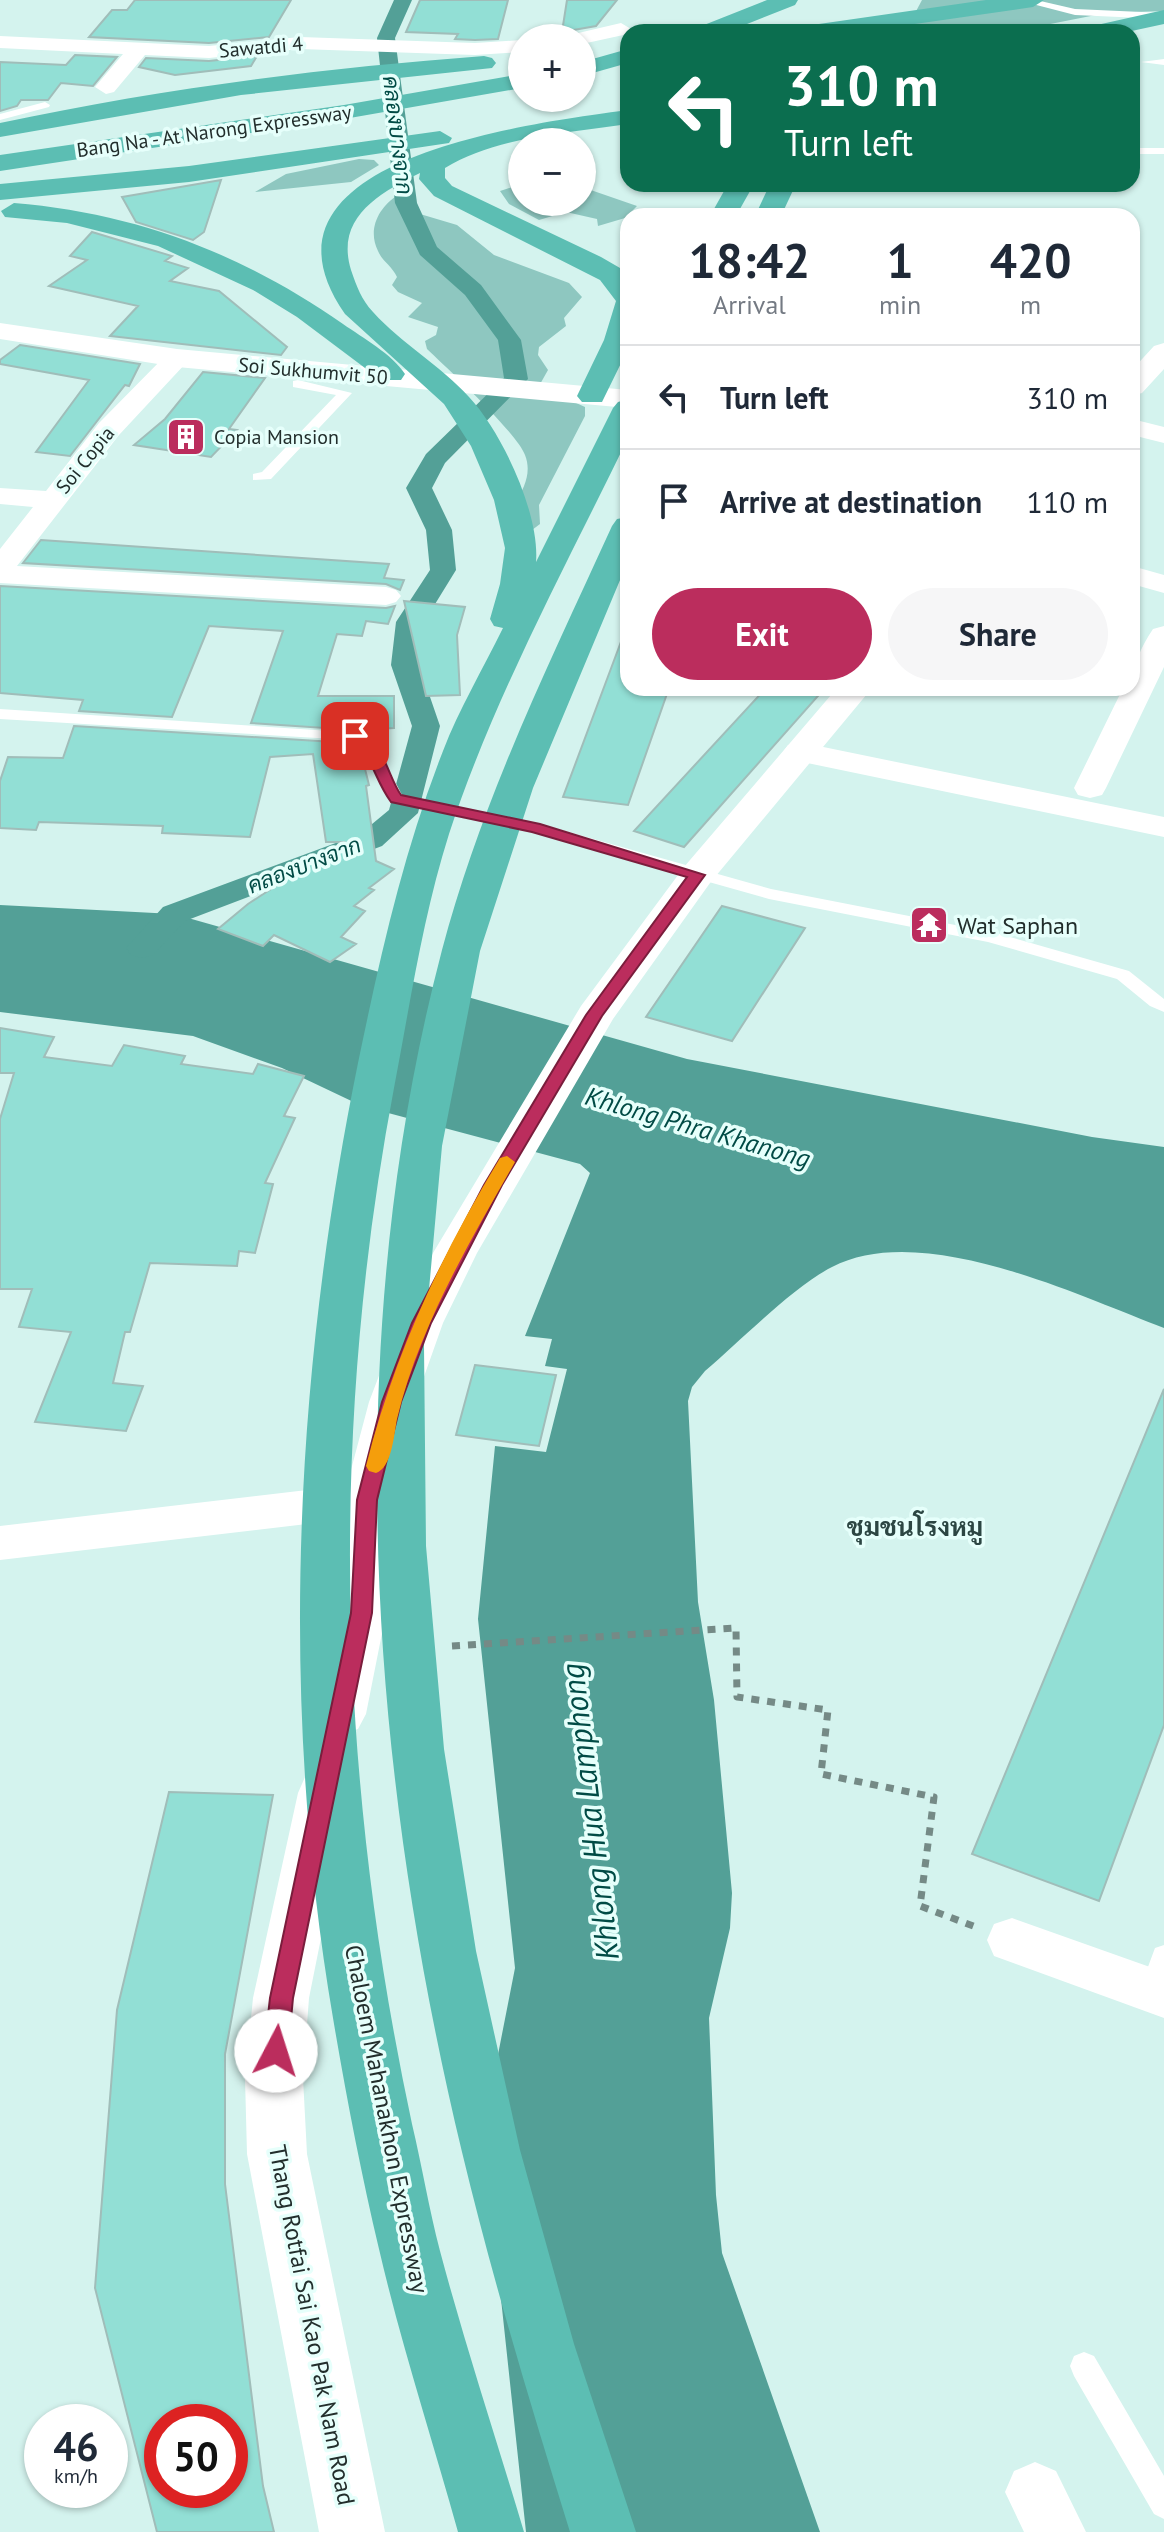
<!DOCTYPE html>
<html lang="en">
<head>
<meta charset="utf-8">
<style>
	:root { --surface:#fff; --page:#f6f6f7; --text:#1f2937; --muted:#747a83; --line:#e0e1e3; --accent:#bb2d5d }
	body { margin:0; font-family:"PT Sans",Sarabun,sans-serif; background:var(--page); color:var(--text); height:100vh; display:flex; flex-direction:column; font-size:30px; white-space:nowrap }
	* { box-sizing:border-box; margin:0 }
	p { font-size:26px; color:var(--muted) }
	.icon { flex:none; width:44px; height:44px; fill:none; stroke:currentColor; stroke-width:2; stroke-linecap:round; stroke-linejoin:round }
	.map { position:relative; flex:1; overflow:hidden }
	.sheet { position:absolute; left:620px; top:208px; width:520px; height:488px; display:flex; flex-direction:column; background:var(--surface); border-radius:24px; box-shadow:0 2px 6px #0004 }
	.sheet>* { flex:none }
	.guide { position:absolute; left:620px; top:24px; width:520px; height:168px; border-radius:24px; box-shadow:0 2px 6px #0004; background:#0b6e4f; color:#fff; overflow:hidden }
	.buttons { position:absolute; left:508px; top:24px; display:grid; gap:16px }
	.buttons a { display:grid; place-items:center; width:88px; height:88px; border-radius:50%; background:var(--surface); box-shadow:0 2px 6px #0004; font-size:40px }
	.speed { position:absolute; left:24px; top:2404px; display:flex; gap:16px; font-size:40px; font-weight:700; text-align:center }
	.speed>* { display:grid; place-content:center; width:104px; height:104px; border-radius:50%; background:var(--surface); box-shadow:0 2px 6px #0004; line-height:1 }
	.speed small { font-size:20px; font-weight:400 }
	.speed .limit { border:12px solid #d22; background:#fff; color:#111 }
	.pin { position:absolute; display:grid; place-items:center; width:68px; height:68px; color:#fff; margin:-34px; border-radius:16px; box-shadow:0 4px 12px #0006 }
	.me { position:absolute; width:88px; margin:-44px; rotate:5deg; stroke-linejoin:round; filter:drop-shadow(0 0 6px #0008) }
	.turn { display:flex; align-items:center; gap:28px; height:168px; padding:0 32px; font-size:36px }
	.turn .icon { width:104px; height:104px; stroke-width:2.5 }
	.turn b { display:block; font-size:56px; line-height:68px }
	.eta { display:flex; justify-content:space-evenly; align-items:center; height:136px; text-align:center }
	.eta b { font-size:48px; font-weight:600; line-height:56px }
	.cta { display:flex; gap:16px; margin-top:auto; padding:16px 32px }
	.cta a { flex:1; height:92px; border-radius:48px; background:var(--accent); color:#fff; font-size:32px; font-weight:600; line-height:92px; text-align:center }
	.cta a+a { background:var(--page); color:var(--text) }
	ul { padding:0; list-style:none }
	li { display:flex; align-items:center; gap:24px; height:104px; padding:0 32px; border-top:2px solid var(--line) }
	li div { flex:1 }
	li b { display:block; font-size:30px }
	li em { font-style:normal }
	.map>svg:first-child { display:block }
	.green { fill:#8ec7c0 }
	.water { fill:#53a097 }
	.lines { fill:none; stroke-linecap:round; stroke-linejoin:round }
	.canal { fill:#53a097; fill-rule:evenodd }
	.building { fill:#92dfd5; stroke:#a0bdb9; stroke-width:2; fill-rule:evenodd }
	.path { stroke:#758a86; stroke-width:7; stroke-dasharray:8 8; stroke-linecap:butt }
	.service { fill:#fff; fill-rule:evenodd }
	.minor { fill:#fff; fill-rule:evenodd }
	.tertiary { fill:#fff; fill-rule:evenodd }
	.secondary { fill:#fff; fill-rule:evenodd }
	.motorway { fill:#5cbeb3; fill-rule:evenodd }
	.route { fill:#bb2d5d; stroke:#7a1d3c; stroke-width:2 }
	.slow { fill:#f59e0b }
	.labels { text-anchor:middle; dominant-baseline:central; stroke-width:7; stroke-linejoin:round; paint-order:stroke }
	.far-street-label { font-size:20px; fill:#222e2c; stroke:#e6fffb }
	.far-poi-label { font-size:20px; fill:#222e2c; stroke:#e6fffb; text-anchor:start }
	.far-water-label { font-size:22px; font-style:italic; fill:#014b45; stroke:#e6fffb }
	.poi-label { font-size:24px; fill:#222e2c; stroke:#e6fffb; text-anchor:start }
	.street-label { font-size:24px; fill:#222e2c; stroke:#e6fffb }
	.water-label { font-size:26px; font-style:italic; fill:#014b45; stroke:#e6fffb }
	.neighbourhood-label { font-size:26px; font-weight:bold; fill:#2c4643; stroke:#e6fffb }
	.near-water-label { font-size:32px; font-style:italic; fill:#014b45; stroke:#e6fffb }
</style>
</head>
<body>
<div class="map">
<svg width="1164" height="2532" viewBox="0 0 1164 2532">
	<rect width="100%" height="100%" fill="#d4f3ee"/>
	<path class="green" d="M922,0H1164V11L1106,13L1009,32H905Z
		M359,159L374,160L379,165L351,182L255,192L286,174Z
		M522,184V202H582V187L637,206L625,218L598,226L597,219L566,212L539,220L509,204L500,191Z
		M398,195L420,214L457,225L494,255L569,283L582,297L564,318L566,326L539,347L538,355L548,370L539,386L585,407V416L539,505L540,524L528,533L516,503C524,487 532,473 525,455C517,433 447,368 427,349L425,341L436,335L438,327L408,317L422,303L398,292L392,285L397,277C392,266 382,261 378,251C367,229 379,207 398,195Z"/>
	<path class="water" d="M0,905L174,914L687,1059L1092,1137L1164,1147V1328C1076,1295 922,1220 832,1267C793,1287 740,1341 705,1371L692,1387L688,1401L698,1602L714,1700L732,1893L730,1928L709,2018L716,2195L722,2253L820,2532H526L483,2131L515,1968L478,1619L495,1446L546,1452L567,1369L545,1366L552,1339L525,1336L590,1173L580,1164L362,1106L282,1068L193,1036L0,1012Z"/>
	<g class="lines">
		<path class="canal" d="M394,0H412L395,38L417,203L437,247L481,285L521,340L528,379L445,463L432,488L452,530L456,570L424,622L419,665L440,726L418,813L382,846L185,921L153,955L142,958L131,955L126,948L163,907L360,834L389,810L412,726L391,665L396,622L430,570L426,530L406,488L426,454L504,378L498,340L465,295L420,255L395,203L377,38Z"/>
	</g>
	<path class="building" d="M135,0H291L269,37L209,43L89,37L112,10H127Z
		M420,0H508L498,39L475,40L455,39L458,34L406,32Z
		M567,0H617L596,26L562,32Z
		M75,55L117,57L93,86L61,83L48,100H21L17,106L0,111V62L66,65Z
		M257,56L251,66L175,75L139,67L146,58L209,61Z
		M221,180L204,232L193,240L136,222L122,197Z
		M92,232L172,256L165,261L188,268L170,281L219,291L287,347L281,355L110,336L138,306L49,286L87,260L70,256Z
		M20,345L140,364L129,386L125,385L70,456L36,452L89,380L0,364V360Z
		M203,372L265,378L229,429L237,430L211,457L134,445L165,419Z
		M41,540L389,564L384,578L404,580L400,590L386,584L23,563Z
		M0,586L386,608L395,606L388,624L366,621L362,636L337,634L318,696H394V728L355,730L251,723L283,631L209,626L172,717L79,711L83,700L0,693Z
		M404,601L465,607L457,635L460,695L426,696Z
		M625,631L628,688H669L628,805L563,797Z
		M766,688H825L684,847L634,831Z
		M74,726L350,743L362,757L369,785L366,786L376,861L394,869L369,888L374,890L354,906L365,911L341,937L356,944L330,962L274,935L263,946L218,929L248,904L343,842H326L313,754L270,757L250,837L162,833L163,826L39,822L36,830L0,828V781L8,757L63,758Z
		M722,906L805,928L732,1041L646,1017Z
		M0,1028L54,1037L44,1057L112,1066L124,1045L185,1056L181,1064L253,1074L258,1064L304,1076L284,1116L295,1118L265,1183L273,1184L255,1253L239,1251L237,1266L150,1263L130,1332H125L113,1383L143,1386L126,1431L35,1422L71,1332L19,1327L32,1289H0V1119L14,1073H0Z
		M475,1365L556,1375L539,1446L456,1435Z
		M1164,1389V1725L1099,1901L972,1854Z
		M169,1792L273,1795L225,2054V2184L263,2486L274,2532H157L95,2288L117,2010ZM162,2422H230V2490H162Z"/>
	<g class="lines">
		<path class="path" d="M452,1646L736,1628L737,1697L828,1710L821,1774L934,1797L920,1906L976,1927"/>
		<path class="service" d="M1017,0H1036L1075,9L1164,13V19L1075,15Z
			M1164,59V65L1141,62Z
			M45,102L50,105L49,107L0,120V114Z
			M1132,148H1164V154H1132Z
			M298,380L352,393L271,479L253,480V474L262,472L336,395L293,387V381Z
			M0,709L361,733L383,758L402,795L540,824L771,889L996,933L1129,971L1164,999V1012L1150,1006L1117,979L988,942L769,899L531,832L390,802L367,758L351,740L0,719Z
			M1164,1945V1993L1161,1999L1152,2002L1143,1999L1139,1991L1155,1948Z
			M1084,2352L1094,2356L1164,2476V2519L1154,2514L1074,2376L1070,2366L1074,2356Z"/>
		<path class="minor" d="M621,23L631,29L628,34L582,44V38H571L574,34Z
			M0,36L209,46L300,37L475,43L522,40V52L475,55L300,49L209,58L145,55L114,92L106,94L95,87L123,54L0,48Z
			M177,350L190,358L186,363L119,435L17,566L386,587L396,590L401,596L396,602L386,605L0,583V549L33,507L0,504V488L46,491L99,423L168,353Z
			M1132,419L1164,427V443L1132,435Z
			M1132,566L1164,575V593L1132,584Z
			M1164,626V667L1106,788L1102,795L1090,798L1078,795L1074,788L1123,688H1132C1132,666 1141,647 1153,629Z
			M799,742L1164,817V837L788,759L783,752L788,745Z
			M358,1484L373,1489L380,1501L373,1513L358,1518L0,1560V1526Z
			M1012,1918L1164,1972V2018L994,1956L987,1940L994,1924Z
			M1035,2462L1056,2471L1086,2532H1024L1005,2492L1014,2471Z"/>
		<path class="tertiary" d="M0,323L177,349L628,390V408L177,367L0,339Z"/>
		<path class="secondary" d="M1164,343V369L1142,393L1132,396V370L1154,346Z
			M837,688H872L710,883L613,1019L477,1253L443,1323L415,1402L391,1500L386,1613L366,1714L358,1729L340,1735L322,1729L314,1714L336,1613L343,1500L369,1402L399,1323L433,1253L581,1006L684,867Z
			M324,1771L343,1777L350,1793L309,1998L303,2078L307,2154L385,2532H319L247,2154L245,2078L253,1998L298,1793L305,1777Z"/>
		<path class="motorway" d="M767,0H798L795,5L727,32H696L699,27Z
			M986,0H1044L1033,7L859,32H801L812,25Z
			M1164,10V24L1127,32H1085L1088,27Z
			M628,49V63L582,76V62Z
			M484,56L492,58L496,63L492,68L241,95L0,137V123C160,89 321,68 484,56Z
			M522,74V88L344,119L0,171V155L344,105Z
			M628,110V124C569,133 497,136 445,168V178L452,186L601,257L620,268L628,279V349L602,402H582L577,396L604,340L616,301L600,280L434,196L419,179L420,173C379,193 335,218 351,270C357,287 361,299 373,312C402,344 440,365 469,397C502,432 540,514 536,562L613,408L618,402L628,399V438C565,568 494,697 449,834C423,916 410,1004 394,1088C328,1437 338,1778 412,2124C422,2166 429,2209 440,2251C465,2345 496,2438 524,2532H458C432,2438 401,2344 379,2249C361,2173 346,2095 333,2018C279,1701 294,1377 358,1063C380,957 403,853 443,751C459,709 483,669 503,628L494,626L490,619L500,584L505,548L494,500L471,446L444,404L345,314C236,158 534,123 628,110Z
			M440,131L452,138L449,143L189,182L0,200V184L189,166Z
			M728,184H754L736,216H710Z
			M770,184H796L781,216H755Z
			M14,203C136,213 243,254 343,324C363,338 392,354 405,374L401,380H381L297,317L253,290L158,246L67,223L5,217L1,211Z
			M628,517V561L533,788L480,951L442,1146L424,1345L426,1546L444,1749L476,1951L520,2150L574,2344L636,2532H570C531,2406 493,2281 462,2152C368,1761 339,1342 442,950C481,802 549,664 612,526L617,519Z"/>
	</g>
	<path class="route" d="M350,733C381,729 387,776 401,795L540,824L705,875L602,1016L502,1185L431,1323L401,1402L377,1500L372,1613L293,1998L288,2051L285,2059L276,2062L268,2059L264,2051L270,1998L351,1613L357,1500L382,1402L412,1323L484,1185L586,1015L687,877L532,832L391,802C373,777 374,757 350,739Z"/>
	<path class="slow" d="M507,1156L515,1162C469,1243 419,1327 397,1419C394,1434 392,1468 376,1473L369,1471L366,1466C394,1355 441,1255 500,1158Z"/>
	<defs>
		<symbol id="building-square" viewBox="-11 -11 22 22"><rect x="-9" y="-9" width="18" height="18" rx="4" fill="#bb2d5d" stroke="#e6fffb"/><path d="M-4-6H4V6H1V3H-1V6H-4ZM-2.5-4.3h1.7v1.8h-1.7ZM.8-4.3h1.7v1.8H.8ZM-2.5-1h1.7V.8h-1.7ZM.8-1h1.7V.8H.8Z" fill="#fff"/></symbol>
		<symbol id="temple-square" viewBox="-11 -11 22 22"><rect x="-9" y="-9" width="18" height="18" rx="4" fill="#bb2d5d" stroke="#e6fffb"/><path d="M0-6L5-2H3V0L6.5 2.5H4V6H1.5V3h-3V6H-4V2.5H-6.5L-3 0V-2H-5Z" fill="#fff"/></symbol>
	</defs>
	<g fill-rule="evenodd">
		<use href="#building-square" x="164" y="415" width="44" height="44"/>
		<use href="#temple-square" x="907" y="903" width="44" height="44"/>
	</g>
	<g class="labels">
		<g class="far-street-label">
			<text transform="translate(261 47) rotate(-5)">Sawatdi 4</text>
			<text transform="translate(214 131) rotate(-8)">Bang Na - At Narong Expressway</text>
			<text transform="translate(313 371) rotate(5)">Soi Sukhumvit 50</text>
			<text transform="translate(85 460) rotate(-51)">Soi Copia</text>
		</g>
		<g class="far-poi-label">
			<text x="214" y="437">Copia Mansion</text>
		</g>
		<g class="far-water-label">
			<text transform="translate(398 135) rotate(83)">คลองบางจาก</text>
			<text transform="translate(304 865) rotate(-21)">คลองบางจาก</text>
		</g>
		<g class="poi-label">
			<text x="957" y="925">Wat Saphan</text>
		</g>
		<g class="street-label">
			<text transform="translate(387 2119) rotate(79)">Chaloem Mahanakhon Expressway</text>
			<text transform="translate(312 2325) rotate(79)">Thang Rotfai Sai Kao Pak Nam Road</text>
		</g>
		<g class="water-label">
			<text transform="translate(698 1127) rotate(16)">Khlong Phra Khanong</text>
		</g>
		<g class="neighbourhood-label">
			<text x="915" y="1526">ชุมชนโรงหมู</text>
		</g>
		<g class="near-water-label">
			<text transform="translate(589 1812) rotate(-97)">Khlong Hua Lamphong</text>
		</g>
	</g>
</svg>
<div class="buttons">
<a>+</a>
<a>−</a>
</div>
<div class="speed"><div>46<small>km/h</small></div><div class="limit">50</div></div>
<div class="pin" style="left:355px;top:736px;background:#d93025"><svg class="icon" aria-label="arrive" viewBox="0 0 24 24"><path d="M6 21V4h12l-3 4 3 4H6"/></svg></div>
<svg class="me" style="left:276px;top:2051px" viewBox="-20 -20 40 40"><circle r="19" fill="#fff"/><path d="M0-13L10 11 0 6-10 11z" fill="#bb2d5d"/></svg>
<div class="guide">
<div class="turn"><svg class="icon" aria-label="left" viewBox="0 0 24 24"><path d="M17 20v-9H6M10 6l-5 5 5 5"/></svg><div><b>310 m</b>Turn left</div></div>
</div>
<section class="sheet">
<div class="eta">
<div><b>18:42</b><p>Arrival</p></div>
<div><b>1</b><p>min</p></div>
<div><b>420</b><p>m</p></div>
</div>
<ul>
<li><svg class="icon" aria-label="left" viewBox="0 0 24 24"><path d="M17 20v-9H6M10 6l-5 5 5 5"/></svg><div><b>Turn left</b></div><em>310 m</em></li>
<li><svg class="icon" aria-label="arrive" viewBox="0 0 24 24"><path d="M6 21V4h12l-3 4 3 4H6"/></svg><div><b>Arrive at destination</b></div><em>110 m</em></li>
</ul>
<div class="cta"><a>Exit</a><a>Share</a></div>
</section>
</div>
</body>
</html>
